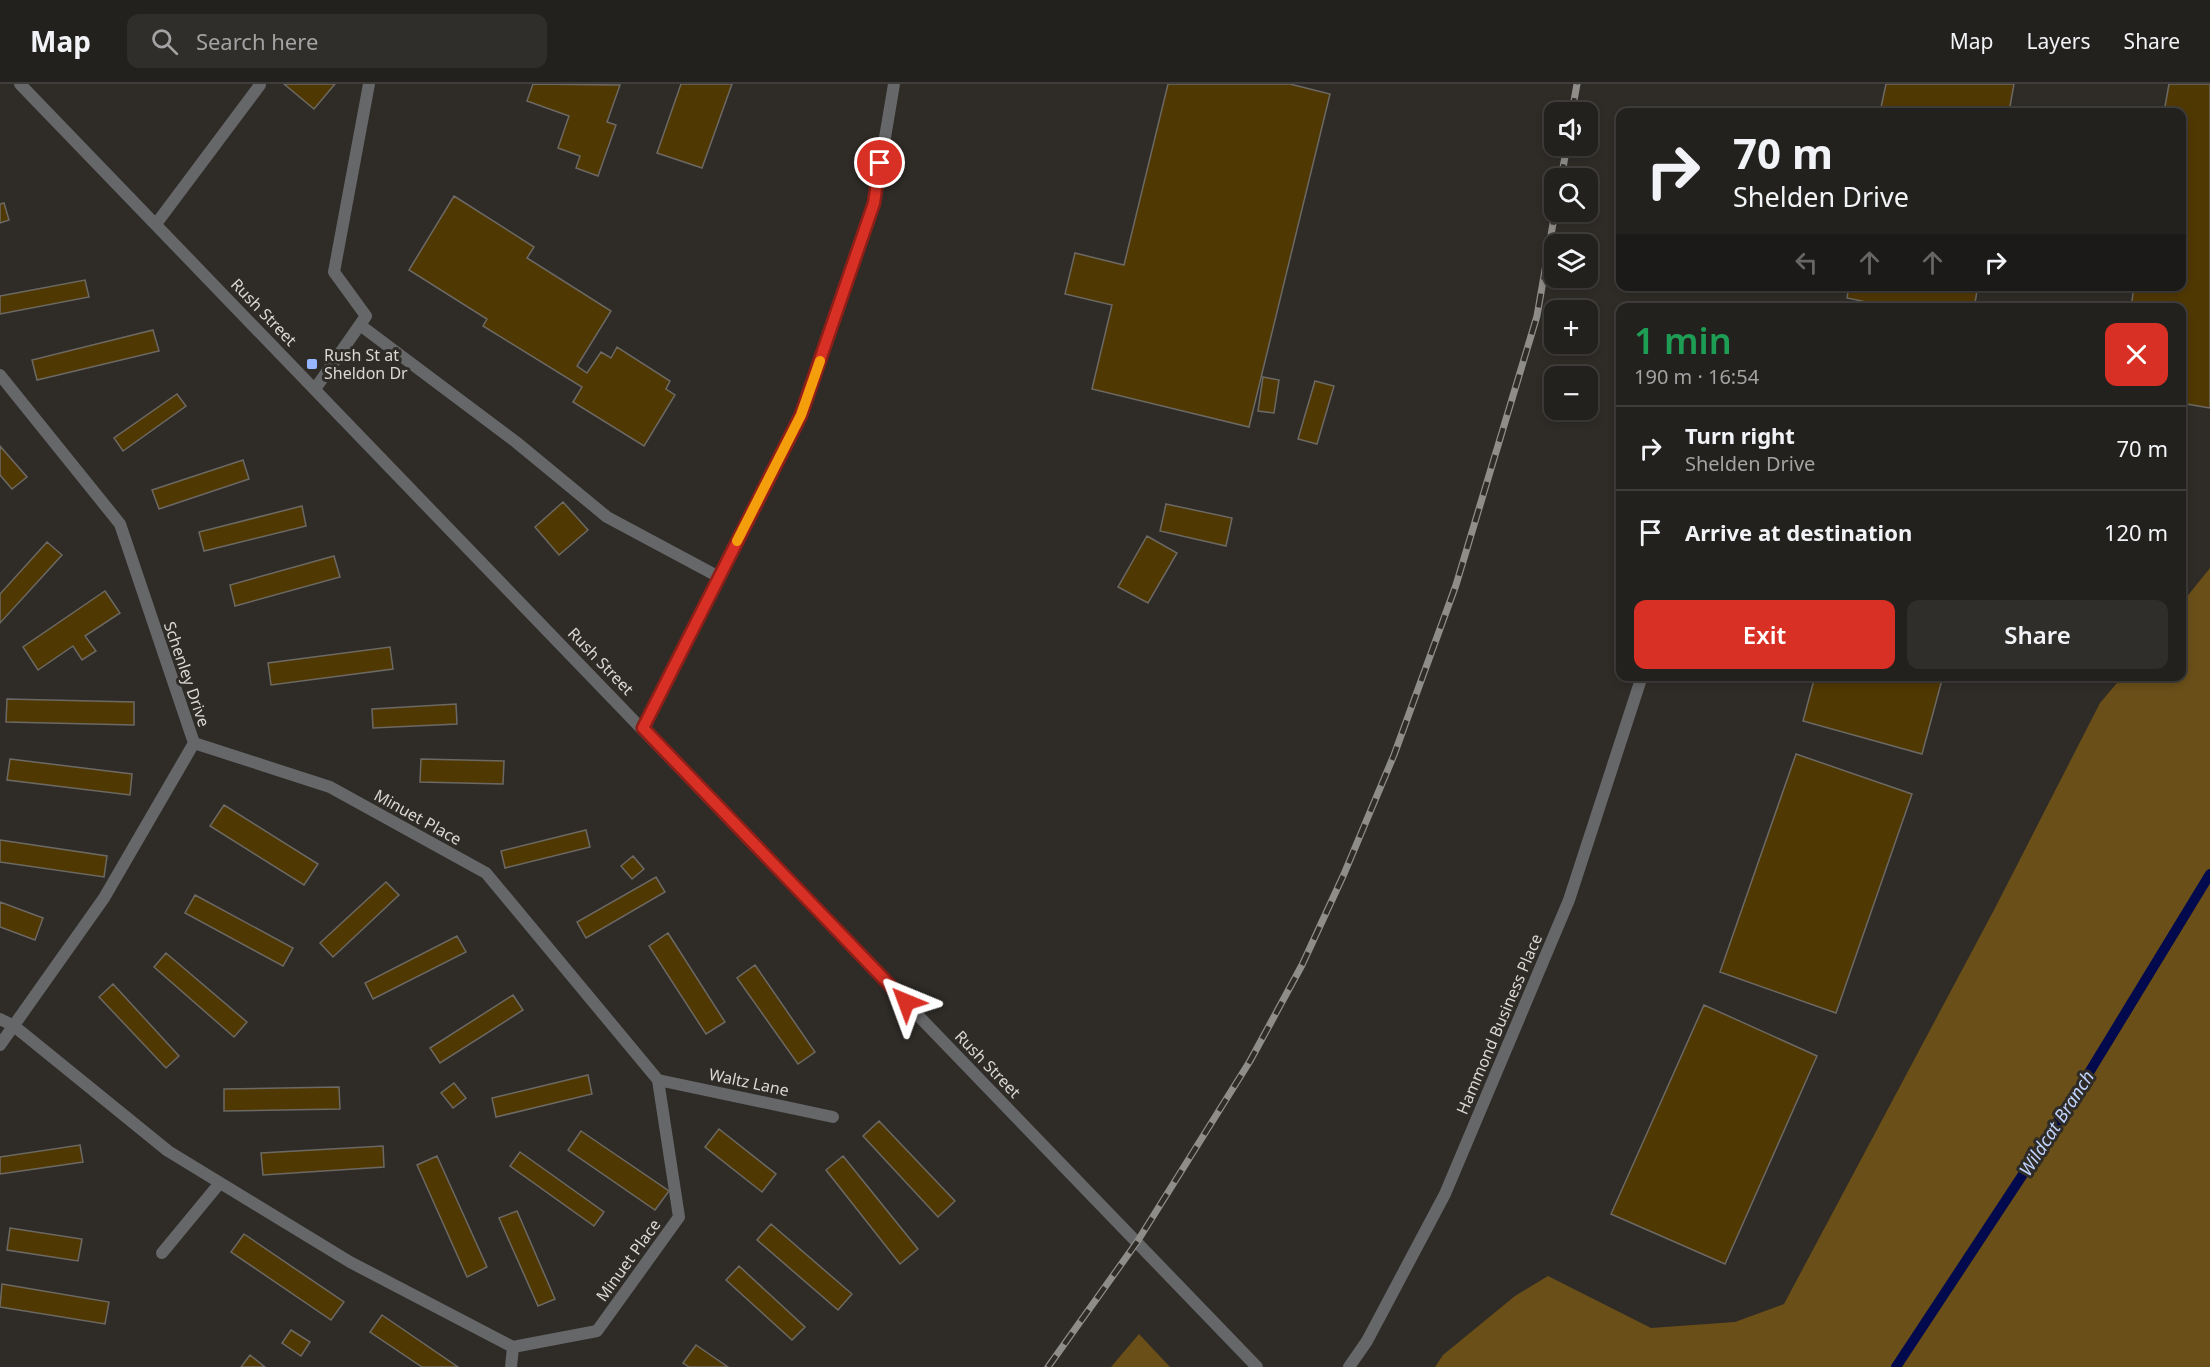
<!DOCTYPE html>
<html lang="en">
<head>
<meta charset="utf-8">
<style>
	:root { --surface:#23211e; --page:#2f2e2b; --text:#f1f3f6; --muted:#a3a3a4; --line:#403e3c; --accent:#d93025 }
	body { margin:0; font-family:"Noto Sans",sans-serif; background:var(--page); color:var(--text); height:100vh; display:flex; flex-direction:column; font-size:22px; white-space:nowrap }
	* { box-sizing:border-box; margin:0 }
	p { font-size:20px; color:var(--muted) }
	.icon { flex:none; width:33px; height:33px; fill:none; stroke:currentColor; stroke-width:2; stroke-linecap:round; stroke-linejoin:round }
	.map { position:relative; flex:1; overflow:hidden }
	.panel { position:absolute; left:1616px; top:219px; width:570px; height:378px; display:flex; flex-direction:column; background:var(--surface); border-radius:12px; box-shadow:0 3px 9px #0003,0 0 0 2px var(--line) }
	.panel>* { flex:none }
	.banner { position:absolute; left:1616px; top:24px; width:570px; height:183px; border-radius:12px; box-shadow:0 3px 9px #0003,0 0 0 2px var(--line); background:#23211e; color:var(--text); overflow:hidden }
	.buttons { position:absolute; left:1544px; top:18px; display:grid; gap:12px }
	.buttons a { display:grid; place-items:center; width:54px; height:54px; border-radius:12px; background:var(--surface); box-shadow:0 3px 9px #0003,0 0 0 2px var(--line); font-size:30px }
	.pin { position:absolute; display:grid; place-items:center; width:51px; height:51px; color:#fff; margin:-26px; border:3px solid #fff; border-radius:50%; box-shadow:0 2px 6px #0007 }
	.me { position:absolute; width:66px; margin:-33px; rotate:316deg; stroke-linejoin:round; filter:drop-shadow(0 0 4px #0008) }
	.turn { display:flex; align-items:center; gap:21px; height:126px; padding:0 18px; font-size:27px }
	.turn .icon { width:78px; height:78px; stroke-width:2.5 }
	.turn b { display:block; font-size:42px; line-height:51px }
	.lanes { display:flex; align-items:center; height:57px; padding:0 18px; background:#0003; justify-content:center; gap:30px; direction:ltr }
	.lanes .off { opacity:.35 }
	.round { display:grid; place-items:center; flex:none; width:63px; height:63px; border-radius:12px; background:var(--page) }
	.headline { display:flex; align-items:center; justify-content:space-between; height:102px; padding:0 18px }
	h1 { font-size:36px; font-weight:600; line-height:45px; color:#1e9e55 }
	.cta { display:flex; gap:12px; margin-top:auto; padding:12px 18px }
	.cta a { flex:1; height:69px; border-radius:12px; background:var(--accent); color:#fff; font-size:24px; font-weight:600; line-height:69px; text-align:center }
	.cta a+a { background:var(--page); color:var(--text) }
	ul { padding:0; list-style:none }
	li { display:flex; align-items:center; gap:18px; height:84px; padding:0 18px; border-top:2px solid var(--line) }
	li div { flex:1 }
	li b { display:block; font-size:22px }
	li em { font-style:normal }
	header { display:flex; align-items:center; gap:36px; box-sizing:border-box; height:84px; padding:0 30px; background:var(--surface); border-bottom:2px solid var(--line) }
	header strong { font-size:28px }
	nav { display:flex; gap:33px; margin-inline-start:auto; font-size:21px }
	.search { width:420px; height:54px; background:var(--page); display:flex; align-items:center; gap:15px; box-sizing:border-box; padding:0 21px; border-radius:12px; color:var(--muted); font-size:22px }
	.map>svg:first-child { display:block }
	.green { fill:#6a4f18 }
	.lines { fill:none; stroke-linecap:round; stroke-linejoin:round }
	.stream { stroke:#02094d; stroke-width:10 }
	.building { fill:#503803; stroke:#6c6964; stroke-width:1.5 }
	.service { stroke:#666769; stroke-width:12 }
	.minor { stroke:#666769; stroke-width:12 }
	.tertiary { stroke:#666769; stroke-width:12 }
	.rail-casing { stroke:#8f8d8a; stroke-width:7 }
	.rail { stroke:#2f2c28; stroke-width:4.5; stroke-dasharray:14; stroke-linecap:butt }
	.route-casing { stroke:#8d1f18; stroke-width:15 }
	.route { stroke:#d93025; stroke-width:10 }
	.slow { stroke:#f59e0b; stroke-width:10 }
	.poi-dot { fill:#96b6fd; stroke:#2f2c28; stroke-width:2 }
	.labels { text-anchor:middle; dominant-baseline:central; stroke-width:6; stroke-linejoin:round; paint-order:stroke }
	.street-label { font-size:16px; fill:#d9d8d5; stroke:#2f2c28 }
	.poi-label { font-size:16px; fill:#d9d8d5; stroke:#2f2c28; text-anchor:start }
	.water-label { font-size:18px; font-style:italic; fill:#c0d3fc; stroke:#2f2c28 }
</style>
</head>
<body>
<header>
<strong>Map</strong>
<div class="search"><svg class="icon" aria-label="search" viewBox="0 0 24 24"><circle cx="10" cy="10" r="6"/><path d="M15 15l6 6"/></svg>Search here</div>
<nav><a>Map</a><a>Layers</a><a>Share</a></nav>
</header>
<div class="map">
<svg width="2210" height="1283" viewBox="0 0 2210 1283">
	<rect width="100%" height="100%" fill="#2f2c28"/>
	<path class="green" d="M2210,484V1283H1435L1443,1271L1515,1212L1548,1192L1651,1244L1735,1238L1784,1220L1994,826L2100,619L2122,593L2181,592V520Z
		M1139,1250L1170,1283H1111Z"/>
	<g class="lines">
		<path class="stream" d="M1896,1283L2076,1010L2210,790"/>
	</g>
	<path class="building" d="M284,0H335L314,25Z
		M533,0L620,1L607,38L616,41L598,92L576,84L580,72L558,64L569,32L527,17Z
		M681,0H732L702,84L657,69Z
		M1168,0H1290L1330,10L1249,343L1092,305L1112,221L1065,210L1075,169L1124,181Z
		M1886,0H2014L2009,28H1880Z
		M2169,0H2210V324L2181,319V224H2131L2134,202H2181V28H2164Z
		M454,112L534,163L527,174L611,227L577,282L587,289L601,268L611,274L617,263L670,297L666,305L675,311L644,362L573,318L582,303L483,242L487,235L409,186Z
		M4,119L9,136L0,139V120Z
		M85,196L89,213L0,230V212Z
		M1849,202H1978L1974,224H1895L1847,214Z
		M153,246L159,267L37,296L32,276Z
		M1263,293L1279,296L1274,329L1258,327Z
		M1315,297L1334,302L1317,360L1298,355Z
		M177,310L186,322L123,367L114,354Z
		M0,362L27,393L12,405L0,391Z
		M243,376L249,395L159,425L152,406Z
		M563,418L588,446L559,471L535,443Z
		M1166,420L1232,434L1226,462L1160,447Z
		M302,422L306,442L204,467L199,448Z
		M1147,452L1177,469L1148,519L1118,503Z
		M47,458L62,471L0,539V510Z
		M334,472L340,493L235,522L230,501Z
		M105,507L120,529L85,552L96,567L82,576L73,562L38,586L23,563Z
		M390,563L393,585L271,601L268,579Z
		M1815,592H1943L1922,670L1803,637Z
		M7,615L134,618V641L6,638Z
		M456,620L457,640L373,644L372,625Z
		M1796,670L1912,710L1836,929L1720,888Z
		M10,675L132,690L130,711L7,696Z
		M421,675L504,677L503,700L420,698Z
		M224,721L318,780L304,801L210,742Z
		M586,746L590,763L505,784L501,767Z
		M0,756L107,772L104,793L0,778Z
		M633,772L644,785L632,795L621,782Z
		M656,793L665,808L586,854L577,838Z
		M386,798L399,811L333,873L320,859Z
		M195,811L293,864L283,882L185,829Z
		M0,818L43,834L35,856L0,843Z
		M668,849L725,938L706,950L649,862Z
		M457,852L466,868L373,915L365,899Z
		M166,869L247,938L234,953L154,883Z
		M755,881L815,968L798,980L737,894Z
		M113,900L179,972L166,984L99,913Z
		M513,911L523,926L440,979L430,964Z
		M1704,921L1817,972L1725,1180L1611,1130Z
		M588,991L592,1010L496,1033L492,1014Z
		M454,999L466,1014L453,1024L441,1009Z
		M339,1003L340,1025L224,1027V1005Z
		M879,1037L955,1117L938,1133L863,1052Z
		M719,1045L776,1090L762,1108L705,1063Z
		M581,1047L669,1107L655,1126L568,1066Z
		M80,1061L83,1078L0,1090V1073Z
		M383,1062L384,1083L263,1091L261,1069Z
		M520,1068L604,1128L594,1142L510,1082Z
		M437,1072L487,1183L467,1193L417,1081Z
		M843,1072L918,1165L900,1180L826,1086Z
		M517,1127L555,1215L538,1222L499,1134Z
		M771,1140L852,1210L838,1226L757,1156Z
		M10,1144L82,1155L78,1177L7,1166Z
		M244,1150L344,1218L331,1236L231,1168Z
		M739,1182L805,1243L792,1256L726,1196Z
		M2,1200L109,1218L105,1240L0,1223Z
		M382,1231L458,1283H422L370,1248Z
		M291,1246L310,1258L301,1272L282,1259Z
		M696,1261L728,1283H689L683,1279Z
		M250,1271L265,1283H241Z"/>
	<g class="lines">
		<path class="service" d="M156,140L260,1
			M360,241L516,358L607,433L719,493
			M315,305L366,232L334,188L369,0"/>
		<path class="minor" d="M0,291L120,440L194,659L104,814L0,961
			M643,644L801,331L874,119L894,0
			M0,935L14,942L168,1067L350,1178L513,1263L597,1247L679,1133L658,996L486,789L330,703L194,659
			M658,996L833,1033
			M162,1169L219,1100
			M511,1283L513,1263
			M1349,1283L1367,1257L1445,1110L1569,816L1642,592"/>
		<path class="tertiary" d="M20,0L1257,1283"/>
		<defs>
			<path id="rail" d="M1572,28L1577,0
				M1561,94L1567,62
				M1048,1283L1137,1158L1250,977L1302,881L1344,790L1394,671L1456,501L1537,232L1555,128"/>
		</defs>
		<use href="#rail" class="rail-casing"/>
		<use href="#rail" class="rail"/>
	</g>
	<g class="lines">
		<defs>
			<path id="route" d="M880,79L874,119L801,331L643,644L906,918"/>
		</defs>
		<use href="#route" class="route-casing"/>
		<use href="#route" class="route"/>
		<path class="slow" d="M737,457L801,331L820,277"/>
	</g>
	<rect class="poi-dot" x="306" y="274" width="12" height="12" rx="3"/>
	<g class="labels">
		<g class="street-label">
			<text transform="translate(264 228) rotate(46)">Rush Street</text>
			<text transform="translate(601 577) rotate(46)">Rush Street</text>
			<text transform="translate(187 590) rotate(71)">Schenley Drive</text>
			<text transform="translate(418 733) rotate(29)">Minuet Place</text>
			<text transform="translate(1499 940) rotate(-67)">Hammond Business Place</text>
			<text transform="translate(988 980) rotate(46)">Rush Street</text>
			<text transform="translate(749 998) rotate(12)">Waltz Lane</text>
			<text transform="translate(628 1176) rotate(-54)">Minuet Place</text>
		</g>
		<g class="poi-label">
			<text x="324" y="271">Rush St at<tspan x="324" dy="18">Sheldon Dr</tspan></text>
		</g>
		<g class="water-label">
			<text transform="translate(2056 1039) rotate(-57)">Wildcat Branch</text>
		</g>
	</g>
</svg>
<div class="buttons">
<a><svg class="icon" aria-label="sound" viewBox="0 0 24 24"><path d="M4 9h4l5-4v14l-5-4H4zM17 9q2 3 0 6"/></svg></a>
<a><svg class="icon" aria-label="search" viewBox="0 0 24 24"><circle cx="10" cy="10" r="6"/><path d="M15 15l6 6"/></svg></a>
<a><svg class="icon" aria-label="layers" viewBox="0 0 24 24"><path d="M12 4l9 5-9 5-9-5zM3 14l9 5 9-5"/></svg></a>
<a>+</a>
<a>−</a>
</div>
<div class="pin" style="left:880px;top:79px;background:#d93025"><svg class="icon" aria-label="arrive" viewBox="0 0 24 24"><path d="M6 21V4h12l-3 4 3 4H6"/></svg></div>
<svg class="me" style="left:906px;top:918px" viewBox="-20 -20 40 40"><path d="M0-17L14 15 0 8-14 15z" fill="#d93025" stroke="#fff" stroke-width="4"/></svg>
<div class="banner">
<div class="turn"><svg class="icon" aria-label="right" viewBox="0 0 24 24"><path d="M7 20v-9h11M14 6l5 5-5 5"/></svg><div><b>70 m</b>Shelden Drive</div></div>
<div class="lanes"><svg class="icon off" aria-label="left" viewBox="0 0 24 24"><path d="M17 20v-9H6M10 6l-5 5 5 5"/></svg><svg class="icon off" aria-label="ahead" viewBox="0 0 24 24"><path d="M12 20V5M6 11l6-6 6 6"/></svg><svg class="icon off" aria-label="ahead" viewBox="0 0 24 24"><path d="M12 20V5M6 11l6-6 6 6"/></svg><svg class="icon" aria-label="right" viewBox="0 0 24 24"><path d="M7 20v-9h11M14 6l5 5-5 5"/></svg></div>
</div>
<section class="panel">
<div class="headline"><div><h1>1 min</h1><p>190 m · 16:54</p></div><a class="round" style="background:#d93025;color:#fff"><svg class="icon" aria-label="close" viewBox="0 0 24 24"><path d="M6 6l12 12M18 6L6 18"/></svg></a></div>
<ul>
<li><svg class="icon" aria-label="right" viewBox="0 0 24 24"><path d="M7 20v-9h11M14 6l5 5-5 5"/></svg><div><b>Turn right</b><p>Shelden Drive</p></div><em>70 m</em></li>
<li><svg class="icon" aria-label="arrive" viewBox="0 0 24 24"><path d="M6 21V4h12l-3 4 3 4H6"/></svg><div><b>Arrive at destination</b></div><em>120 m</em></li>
</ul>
<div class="cta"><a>Exit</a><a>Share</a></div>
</section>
</div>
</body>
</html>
